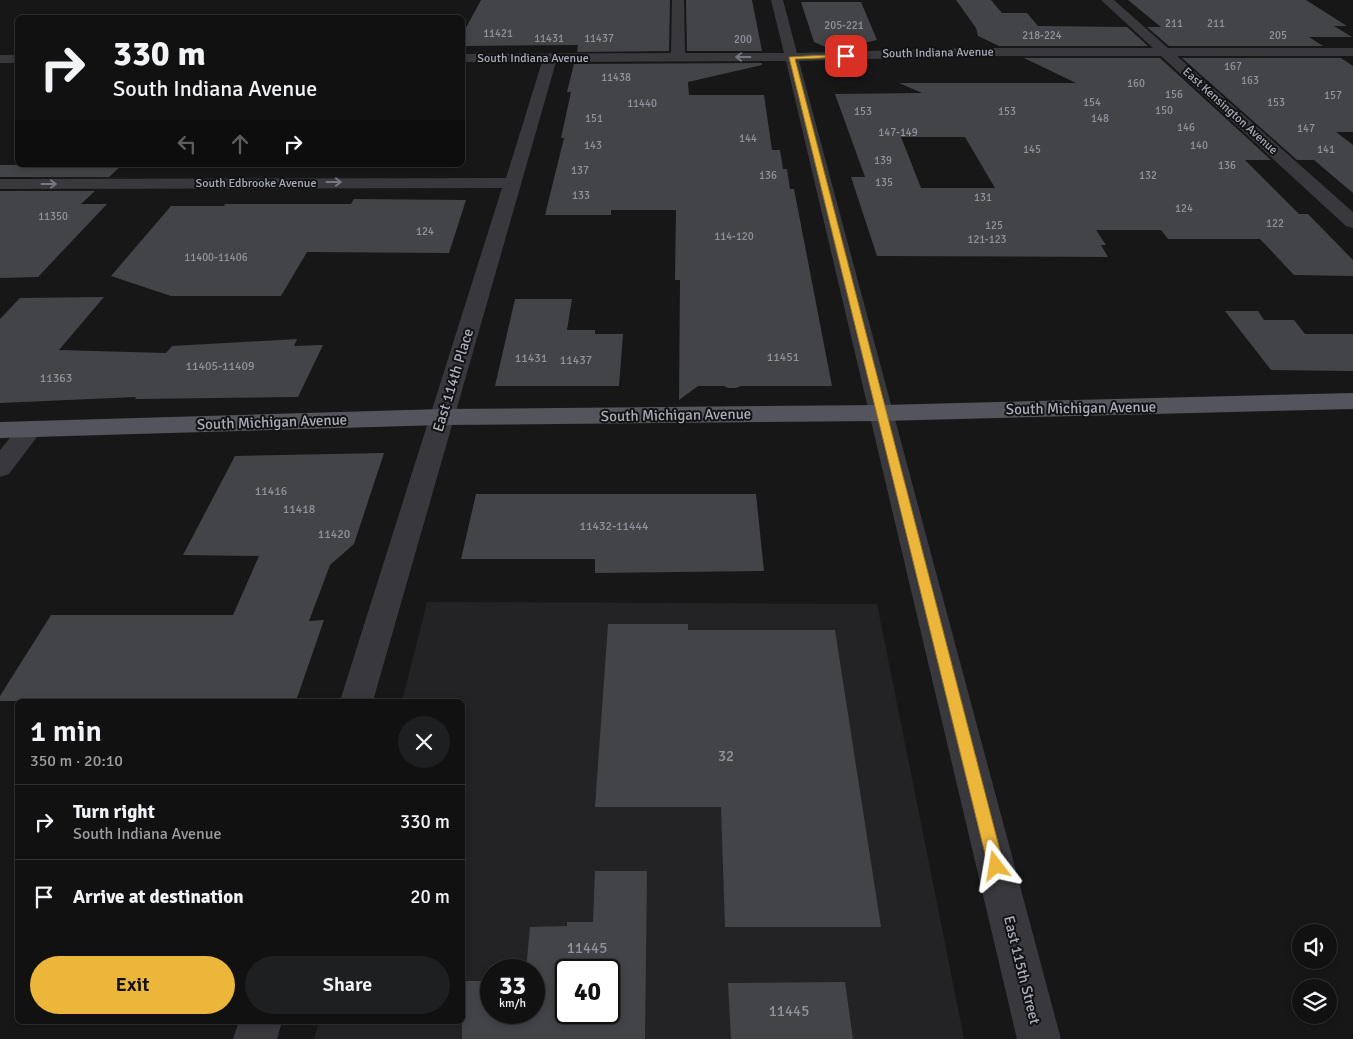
<!DOCTYPE html>
<html lang="en">
<head>
<meta charset="utf-8">
<style>
	:root { --surface:#111112; --page:#1e1f20; --text:#f1f3f6; --muted:#9c9d9f; --line:#303132; --accent:#ecb63b }
	body { margin:0; font-family:Signika,sans-serif; background:var(--page); color:var(--text); height:100vh; display:flex; flex-direction:column; font-size:19px; white-space:nowrap }
	* { box-sizing:border-box; margin:0 }
	p { font-size:16px; color:var(--muted) }
	.icon { flex:none; width:28px; height:28px; fill:none; stroke:currentColor; stroke-width:2; stroke-linecap:round; stroke-linejoin:round }
	.map { position:relative; flex:1; overflow:hidden }
	.sheet { position:absolute; left:15px; top:699px; width:450px; height:325px; display:flex; flex-direction:column; background:var(--surface); border-radius:8px; box-shadow:0 2px 8px #0003,0 0 0 1px var(--line) }
	.sheet>* { flex:none }
	.guide { position:absolute; left:15px; top:15px; width:450px; height:152px; border-radius:8px; box-shadow:0 2px 8px #0003,0 0 0 1px var(--line); background:#111112; color:var(--text); overflow:hidden }
	.controls { position:absolute; left:1292px; top:924px; display:grid; gap:10px }
	.controls a { display:grid; place-items:center; width:45px; height:45px; border-radius:50%; background:var(--surface); box-shadow:0 2px 8px #0003,0 0 0 1px var(--line); font-size:25px }
	.speed { position:absolute; left:480px; top:959px; display:flex; gap:10px; font-size:25px; font-weight:700; text-align:center }
	.speed>* { display:grid; place-content:center; width:65px; height:65px; border-radius:50%; background:var(--surface); box-shadow:0 2px 8px #0003,0 0 0 1px var(--line); line-height:1 }
	.speed small { font-size:12px; font-weight:400 }
	.speed .limit { border:2px solid #111; border-radius:8px; background:#fff; color:#111 }
	.pin { position:absolute; display:grid; place-items:center; width:42px; height:42px; color:#fff; margin:-21px; border-radius:10px; box-shadow:0 2px 8px #0006 }
	.me { position:absolute; width:55px; margin:-28px; rotate:346deg; stroke-linejoin:round; filter:drop-shadow(0 0 4px #0008) }
	.turn { display:flex; align-items:center; gap:18px; height:105px; padding:0 15px; font-size:22px }
	.turn .icon { width:65px; height:65px; stroke-width:2.5 }
	.turn b { display:block; font-size:35px; line-height:42px }
	.lanes { display:flex; align-items:center; height:48px; padding:0 15px; background:#0003; justify-content:center; gap:25px; direction:ltr }
	.lanes .off { opacity:.35 }
	.round { display:grid; place-items:center; flex:none; width:52px; height:52px; border-radius:26px; background:var(--page) }
	.overview { display:flex; align-items:center; justify-content:space-between; height:85px; padding:0 15px }
	h1 { font-size:30px; font-weight:600; line-height:38px }
	.cta { display:flex; gap:10px; margin-top:auto; padding:10px 15px }
	.cta a { flex:1; height:58px; border-radius:30px; background:var(--accent); color:#111; font-size:20px; font-weight:600; line-height:58px; text-align:center }
	.cta a+a { background:var(--page); color:var(--text) }
	ul { padding:0; list-style:none }
	li { display:flex; align-items:center; gap:15px; height:75px; padding:0 15px; border-top:1px solid var(--line) }
	li div { flex:1 }
	li b { display:block; font-size:19px }
	li em { font-style:normal }
	.map>svg:first-child { display:block }
	.built { fill:#232325; fill-rule:evenodd }
	.building { fill:#434448; fill-rule:evenodd }
	.lines { fill:none; stroke-linecap:round; stroke-linejoin:round }
	.minor { fill:#38383d; fill-rule:evenodd }
	.major { fill:#54555c; fill-rule:evenodd }
	.oneway { stroke:#767881 }
	.route { fill:#ecb63b; stroke:#997626 }
	.labels { text-anchor:middle; dominant-baseline:central; stroke-width:4; stroke-linejoin:round; paint-order:stroke }
	.far-number-label { font-size:11px; fill:#90939c }
	.far-street-label { font-size:12px; fill:#a9adb8; stroke:#121214 }
	.number-label { font-size:12px; fill:#90939c }
	.street-label { font-size:15px; fill:#a9adb8; stroke:#121214 }
	.near-number-label { font-size:15px; fill:#90939c }
</style>
</head>
<body>
<div class="map">
<svg width="1353" height="1039" viewBox="0 0 1353 1039">
	<rect width="100%" height="100%" fill="#171718"/>
	<path class="built" d="M427,602L877,604L964,1039H314L319,1021H462V701H402ZM491,970H534V1012H491ZM566,970H609V1012H566Z"/>
	<path class="building" d="M481,0H670L669,51L577,52L578,45L462,46V35Z
		M686,0H752L762,51H687Z
		M956,0H991L1002,13H1027L1038,26L1127,27L1148,46H999L978,36L976,28Z
		M1128,0H1306L1347,26H1334L1352,37H1309L1323,46H1169L1147,27H1161Z
		M801,2H861L877,40L832,50L814,42Z
		M1024,58H1160L1271,160H1245L1299,214H1308L1353,260V276L1294,275L1260,239H1168L1161,230H1096L1106,245H1101L1108,257L877,256L851,177H865L835,94L922,93L899,83H1076ZM901,137H965L995,188H921Z
		M1182,58H1341L1353,66V132H1336L1353,145V193L1314,160H1297Z
		M762,63V65L688,82L689,95H764L772,150H780L783,169H787L790,189H794L832,386H741L736,388H728L724,386H698L679,400L680,280H675L676,210H611V215H545L564,138H561L571,92H567L574,64Z
		M0,165H122L109,177H0Z
		M0,191H95L81,204H107L38,277L0,278Z
		M354,199L466,200L449,253L307,252L281,296H171L111,276L171,206H224L225,204H351Z
		M104,297L59,350L166,353L172,346L297,339L294,346L323,345L298,397L135,399L136,397L0,403V319L20,298Z
		M515,299H572L567,330H595V334H623L619,386H495Z
		M1225,311H1258L1264,320H1294L1305,334H1353V371L1271,370Z
		M384,453L354,544L330,565L309,621L324,620L296,701H0V696L51,615H233L259,556L183,555L235,456Z
		M476,494H756L764,571L595,573V559H461Z
		M608,624H688V630H835L881,927H725L721,807H595Z
		M595,871H647L645,1039H462V981H491V1012H534V970H526L530,927L567,926V922H593ZM566,970H609V1012H566Z
		M845,982L853,1039H731L728,983Z"/>
	<g class="lines">
		<path class="minor" d="M672,0H684L685,53H784L771,0H783L797,53L974,48H1153L1101,0H1114L1168,48H1353V56H1177L1353,212V228L1346,226L1161,56H974L799,61L1061,1039H1017L786,61L556,62L373,701H340L502,188L0,189V179L506,178L542,62H462V54L671,53Z
			M0,55H18V63H0Z
			M31,421L40,423L43,429L9,474L0,477V450L22,423Z
			M239,1021H282L277,1039H233Z"/>
		<path class="major" d="M1353,393V409L882,421L442,425L0,438V422L442,409L882,405Z"/>
	</g>
	<defs><path id="oneway-shaft" d="M-6 0H5M1.5-3L5.5 0L1.5 3" fill="none" stroke-width="1.6" stroke-linecap="round" stroke-linejoin="round" transform="scale(1.25)"/></defs>
	<g class="oneway">
		<use href="#oneway-shaft" transform="translate(743 57) rotate(180)"/>
		<use href="#oneway-shaft" transform="translate(334 182)"/>
		<use href="#oneway-shaft" transform="translate(49 184)"/>
	</g>
	<path class="route" d="M846,54L848,57L795,59L1004,866L1001,872L996,874L990,872L988,866L789,57Z"/>
	<g class="labels">
		<g class="far-number-label">
			<text x="1174" y="23">211</text>
			<text x="1216" y="23">211</text>
			<text x="844" y="25">205-221</text>
			<text x="498" y="33">11421</text>
			<text x="1042" y="35">218-224</text>
			<text x="1278" y="35">205</text>
			<text x="549" y="38">11431</text>
			<text x="599" y="38">11437</text>
			<text x="743" y="39">200</text>
			<text x="1233" y="66">167</text>
			<text x="616" y="77">11438</text>
			<text x="1250" y="80">163</text>
			<text x="1136" y="83">160</text>
			<text x="1174" y="94">156</text>
			<text x="1333" y="95">157</text>
			<text x="1092" y="102">154</text>
			<text x="1276" y="102">153</text>
			<text x="642" y="103">11440</text>
			<text x="1164" y="110">150</text>
			<text x="863" y="111">153</text>
			<text x="1007" y="111">153</text>
			<text x="594" y="118">151</text>
			<text x="1100" y="118">148</text>
			<text x="1186" y="127">146</text>
			<text x="1306" y="128">147</text>
			<text x="898" y="132">147-149</text>
			<text x="748" y="138">144</text>
			<text x="593" y="145">143</text>
			<text x="1199" y="145">140</text>
			<text x="1032" y="149">145</text>
			<text x="1326" y="149">141</text>
			<text x="883" y="160">139</text>
			<text x="1227" y="165">136</text>
			<text x="580" y="170">137</text>
			<text x="768" y="175">136</text>
			<text x="1148" y="175">132</text>
			<text x="884" y="182">135</text>
			<text x="581" y="195">133</text>
			<text x="983" y="197">131</text>
			<text x="1184" y="208">124</text>
			<text x="53" y="216">11350</text>
			<text x="1275" y="223">122</text>
			<text x="994" y="225">125</text>
			<text x="425" y="231">124</text>
			<text x="734" y="236">114-120</text>
			<text x="987" y="239">121-123</text>
			<text x="216" y="257">11400-11406</text>
		</g>
		<g class="far-street-label">
			<text transform="translate(938 53) rotate(-1)">South Indiana Avenue</text>
			<text x="533" y="58">South Indiana Avenue</text>
			<text transform="translate(1230 111) rotate(42)">East Kensington Avenue</text>
			<text x="256" y="183">South Edbrooke Avenue</text>
		</g>
		<g class="number-label">
			<text x="783" y="357">11451</text>
			<text x="531" y="358">11431</text>
			<text x="576" y="360">11437</text>
			<text x="220" y="366">11405-11409</text>
			<text x="56" y="378">11363</text>
			<text x="271" y="491">11416</text>
			<text x="299" y="509">11418</text>
			<text x="614" y="526">11432-11444</text>
			<text x="334" y="534">11420</text>
		</g>
		<g class="street-label">
			<text transform="translate(453 380) rotate(-73)">East 114th Place</text>
			<text transform="translate(1081 408) rotate(-1)">South Michigan Avenue</text>
			<text transform="translate(676 415) rotate(-1)">South Michigan Avenue</text>
			<text transform="translate(272 422) rotate(-2)">South Michigan Avenue</text>
			<text transform="translate(1022 970) rotate(76)">East 115th Street</text>
		</g>
		<g class="near-number-label">
			<text x="726" y="756">32</text>
			<text x="587" y="948">11445</text>
			<text x="789" y="1011">11445</text>
		</g>
	</g>
</svg>
<div class="controls">
<a><svg class="icon" aria-label="sound" viewBox="0 0 24 24"><path d="M4 9h4l5-4v14l-5-4H4zM17 9q2 3 0 6"/></svg></a>
<a><svg class="icon" aria-label="layers" viewBox="0 0 24 24"><path d="M12 4l9 5-9 5-9-5zM3 14l9 5 9-5"/></svg></a>
</div>
<div class="speed"><div>33<small>km/h</small></div><div class="limit">40</div></div>
<div class="pin" style="left:846px;top:56px;background:#d93025"><svg class="icon" aria-label="arrive" viewBox="0 0 24 24"><path d="M6 21V4h12l-3 4 3 4H6"/></svg></div>
<svg class="me" style="left:996px;top:866px" viewBox="-20 -20 40 40"><path d="M0-17L14 15 0 8-14 15z" fill="#ecb63b" stroke="#fff" stroke-width="4"/></svg>
<div class="guide">
<div class="turn"><svg class="icon" aria-label="right" viewBox="0 0 24 24"><path d="M7 20v-9h11M14 6l5 5-5 5"/></svg><div><b>330 m</b>South Indiana Avenue</div></div>
<div class="lanes"><svg class="icon off" aria-label="left" viewBox="0 0 24 24"><path d="M17 20v-9H6M10 6l-5 5 5 5"/></svg><svg class="icon off" aria-label="ahead" viewBox="0 0 24 24"><path d="M12 20V5M6 11l6-6 6 6"/></svg><svg class="icon" aria-label="right" viewBox="0 0 24 24"><path d="M7 20v-9h11M14 6l5 5-5 5"/></svg></div>
</div>
<section class="sheet">
<div class="overview"><div><h1>1 min</h1><p>350 m · 20:10</p></div><a class="round"><svg class="icon" aria-label="close" viewBox="0 0 24 24"><path d="M6 6l12 12M18 6L6 18"/></svg></a></div>
<ul>
<li><svg class="icon" aria-label="right" viewBox="0 0 24 24"><path d="M7 20v-9h11M14 6l5 5-5 5"/></svg><div><b>Turn right</b><p>South Indiana Avenue</p></div><em>330 m</em></li>
<li><svg class="icon" aria-label="arrive" viewBox="0 0 24 24"><path d="M6 21V4h12l-3 4 3 4H6"/></svg><div><b>Arrive at destination</b></div><em>20 m</em></li>
</ul>
<div class="cta"><a>Exit</a><a>Share</a></div>
</section>
</div>
</body>
</html>
